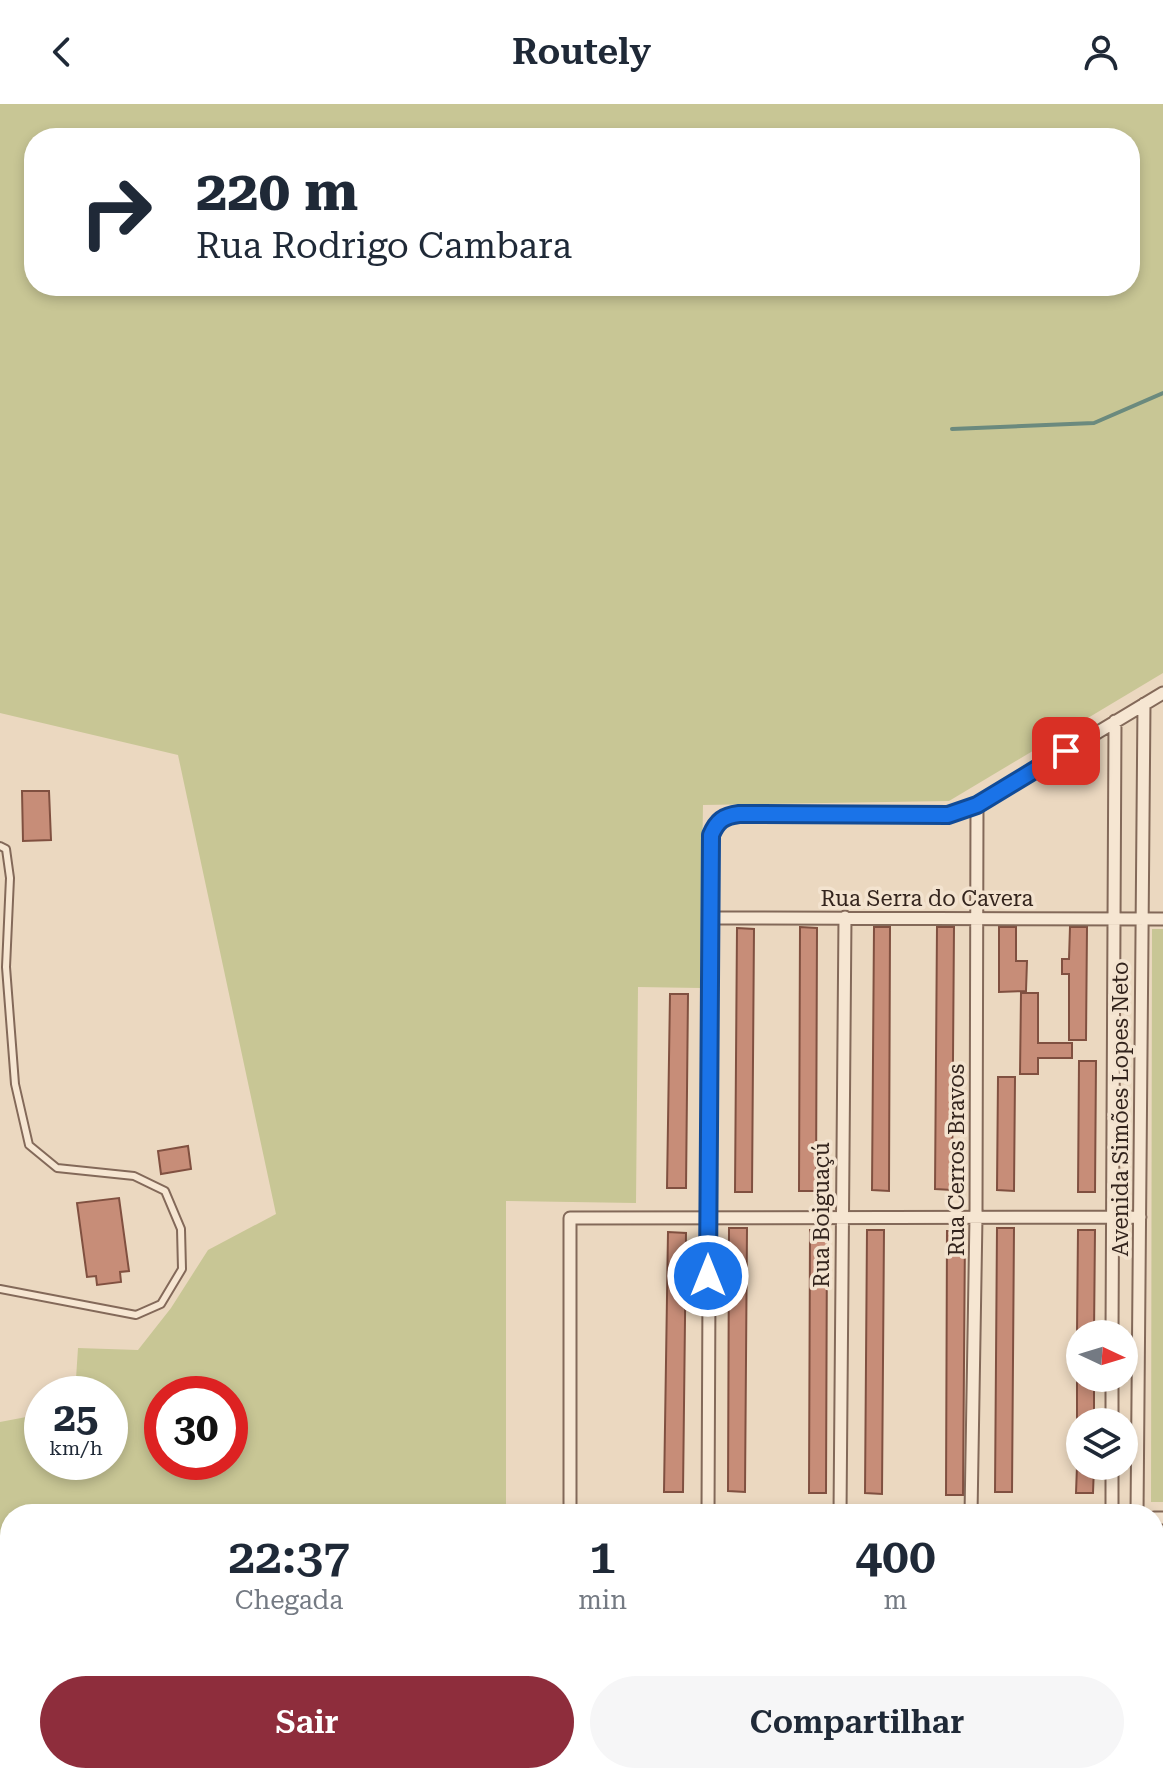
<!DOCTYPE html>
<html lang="pt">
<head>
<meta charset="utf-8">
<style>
	:root { --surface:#fff; --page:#f6f6f7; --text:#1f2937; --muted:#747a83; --accent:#8e2d3c }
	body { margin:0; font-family:"Roboto Serif",serif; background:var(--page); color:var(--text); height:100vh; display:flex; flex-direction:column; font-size:30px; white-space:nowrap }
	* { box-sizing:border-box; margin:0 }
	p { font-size:26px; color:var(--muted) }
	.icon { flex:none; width:44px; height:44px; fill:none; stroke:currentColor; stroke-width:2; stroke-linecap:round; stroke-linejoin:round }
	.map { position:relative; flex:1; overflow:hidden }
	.drawer { position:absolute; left:0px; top:1400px; width:1164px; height:280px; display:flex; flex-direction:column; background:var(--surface); border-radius:32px 32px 0 0; box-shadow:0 4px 12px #0003 }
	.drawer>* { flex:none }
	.banner { position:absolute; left:24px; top:24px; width:1116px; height:168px; border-radius:32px; box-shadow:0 4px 12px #0003; background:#fff; color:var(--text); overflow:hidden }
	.needle { width:52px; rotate:94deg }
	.controls { position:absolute; left:1066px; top:1216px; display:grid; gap:16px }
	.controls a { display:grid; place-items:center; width:72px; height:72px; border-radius:50%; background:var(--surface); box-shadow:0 4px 12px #0003; font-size:40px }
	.speed { position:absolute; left:24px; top:1272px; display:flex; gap:16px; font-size:40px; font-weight:700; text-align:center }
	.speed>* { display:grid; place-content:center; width:104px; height:104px; border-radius:50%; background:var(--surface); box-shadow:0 4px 12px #0003; line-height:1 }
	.speed small { font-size:20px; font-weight:400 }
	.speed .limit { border:12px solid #d22; background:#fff; color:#111 }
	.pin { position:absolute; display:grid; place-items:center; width:68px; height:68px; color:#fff; margin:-34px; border-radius:16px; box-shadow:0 4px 12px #0006 }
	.me { position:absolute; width:88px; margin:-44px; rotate:0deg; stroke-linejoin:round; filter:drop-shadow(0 0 6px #0008) }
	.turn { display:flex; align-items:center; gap:28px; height:168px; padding:0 40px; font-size:36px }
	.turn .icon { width:104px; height:104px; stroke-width:2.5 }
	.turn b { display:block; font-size:56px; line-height:68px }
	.eta { display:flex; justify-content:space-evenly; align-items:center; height:136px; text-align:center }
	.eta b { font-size:48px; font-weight:600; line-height:56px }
	.button { display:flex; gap:16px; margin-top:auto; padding:16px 40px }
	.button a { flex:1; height:92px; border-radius:48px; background:var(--accent); color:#fff; font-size:32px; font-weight:600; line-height:92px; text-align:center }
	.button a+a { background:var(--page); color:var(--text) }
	header { display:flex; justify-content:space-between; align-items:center; height:104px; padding:0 40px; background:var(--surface); font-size:36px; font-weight:600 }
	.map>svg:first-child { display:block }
	.green { fill:#c8c695; fill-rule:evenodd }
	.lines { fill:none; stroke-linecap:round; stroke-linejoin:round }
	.stream { stroke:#6b8a7e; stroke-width:4 }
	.building { fill:#c78d78; stroke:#805040; stroke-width:2 }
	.service-casing { stroke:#836959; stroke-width:10 }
	.minor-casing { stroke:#836959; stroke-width:15 }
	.tertiary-casing { stroke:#836959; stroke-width:18 }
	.service { stroke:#f6e6d2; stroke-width:6 }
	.minor { stroke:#f6e6d2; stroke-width:11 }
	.tertiary { stroke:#f6e6d2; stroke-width:14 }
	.route-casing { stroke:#114b97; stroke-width:20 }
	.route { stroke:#1a73e8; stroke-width:14 }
	.labels { text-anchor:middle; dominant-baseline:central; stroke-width:7; stroke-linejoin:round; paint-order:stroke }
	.street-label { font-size:22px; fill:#33241d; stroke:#f3e3cf }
</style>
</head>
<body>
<header><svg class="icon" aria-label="back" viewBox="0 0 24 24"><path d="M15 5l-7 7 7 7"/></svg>Routely<svg class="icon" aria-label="person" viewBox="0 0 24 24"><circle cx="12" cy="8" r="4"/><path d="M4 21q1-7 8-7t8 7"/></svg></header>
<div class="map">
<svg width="1163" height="1680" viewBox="0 0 1163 1680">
	<rect width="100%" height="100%" fill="#ebd8c0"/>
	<path class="green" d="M0,0H1163V569L949,697L703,701L700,884L638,883L636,1099L506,1097V1410H10V1582L0,1583V1318L42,1310V1358H110V1290H75L78,1244L138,1246L171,1204L208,1146L276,1110L178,651L0,609ZM1130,34V182H34V34ZM162,1290H230V1358H162Z
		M1152,825H1163V1398H1151Z
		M1154,1423H1163V1659H1154Z"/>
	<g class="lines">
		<path class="stream" d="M952,325L1094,319L1163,289"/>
	</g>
	<path class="building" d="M22,687H49L51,736L23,737Z
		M800,823L817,824L816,1087H799Z
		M874,823H890L889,1087L872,1086Z
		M937,823H954L952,1086L935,1085Z
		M999,823H1016V857H1027L1026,887L999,888Z
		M1070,823H1087L1086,936H1069V870H1062V855H1069Z
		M737,824L754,825L752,1088H735Z
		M1021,889H1038V939H1072V954H1038V970H1020Z
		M670,890H688L686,1084H667Z
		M1079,957H1096L1095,1088H1078Z
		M998,973H1015L1014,1087L997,1086Z
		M188,1042L191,1065L161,1070L158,1047Z
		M119,1094L129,1167L120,1168L121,1178L97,1181L96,1172L87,1173L77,1099Z
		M729,1124H747L745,1388L728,1387Z
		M997,1124H1014L1012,1388H995Z
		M810,1126H827L826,1389H809Z
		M867,1126H884L882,1390L865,1389Z
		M1078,1126H1095L1094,1230H1077Z
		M947,1127H965L963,1391H946Z
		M668,1128L686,1129L683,1388H664Z
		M1077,1275H1094V1318H1077Z
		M1077,1362H1094L1093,1389H1076Z"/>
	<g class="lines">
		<defs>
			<path id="service" d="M0,742L6,745L10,774L6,863L15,980L29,1041L57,1064L134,1072L165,1087L181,1125L182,1165L161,1200L136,1211L0,1185"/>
			<path id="minor" d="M711,814L1163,815
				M1112,1230L1115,617
				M1112,1318V1274
				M570,1410V1114L1140,1113
				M708,1410L711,731C717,717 724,712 739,710L948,711L977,701L1163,589
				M840,1410L845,813
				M971,1410L976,1113L977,701
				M1112,1410V1362
				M1137,1410L1144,600
				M1154,1414H1163
				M0,1619L10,1624
				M86,1670L102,1680
				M296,1670L311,1680
				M539,1670L555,1680
				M736,1670L752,1680
				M249,1680L256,1670
				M918,1680L925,1670"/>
			<path id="tertiary" d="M941,1670L952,1677L1163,1674
				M552,1680L559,1670"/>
		</defs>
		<use href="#service" class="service-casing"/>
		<use href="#minor" class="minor-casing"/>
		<use href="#tertiary" class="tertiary-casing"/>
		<use href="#service" class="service"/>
		<use href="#minor" class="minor"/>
		<use href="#tertiary" class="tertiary"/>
	</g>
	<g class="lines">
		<defs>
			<path id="route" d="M708,1172L711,731C717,717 723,712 739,710L948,711L977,701L1066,647"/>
		</defs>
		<use href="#route" class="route-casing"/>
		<use href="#route" class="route"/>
	</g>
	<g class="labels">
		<g class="street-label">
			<text x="927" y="794">Rua Serra do Cavera</text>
			<text transform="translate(1120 1005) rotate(-90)">Avenida Simões Lopes Neto</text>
			<text transform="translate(956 1056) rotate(-90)">Rua Cerros Bravos</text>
			<text transform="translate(821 1111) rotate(-90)">Rua Boiguaçú</text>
		</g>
	</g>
</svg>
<div class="controls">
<a><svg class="needle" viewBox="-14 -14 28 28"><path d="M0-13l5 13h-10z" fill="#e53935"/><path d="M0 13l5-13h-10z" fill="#747a83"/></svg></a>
<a><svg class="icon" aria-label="layers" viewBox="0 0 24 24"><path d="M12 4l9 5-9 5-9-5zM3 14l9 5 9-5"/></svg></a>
</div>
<div class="speed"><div>25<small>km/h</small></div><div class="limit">30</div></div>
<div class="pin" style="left:1066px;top:647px;background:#d93025"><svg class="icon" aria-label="arrive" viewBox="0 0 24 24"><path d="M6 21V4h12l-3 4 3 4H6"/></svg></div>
<svg class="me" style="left:708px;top:1172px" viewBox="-20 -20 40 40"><circle r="17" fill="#1a73e8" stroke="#fff" stroke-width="3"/><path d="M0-11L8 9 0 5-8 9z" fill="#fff"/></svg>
<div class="banner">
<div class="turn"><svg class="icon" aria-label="right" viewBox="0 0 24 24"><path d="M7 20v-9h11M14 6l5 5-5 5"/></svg><div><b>220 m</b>Rua Rodrigo Cambara</div></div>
</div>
<section class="drawer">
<div class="eta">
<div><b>22:37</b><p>Chegada</p></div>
<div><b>1</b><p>min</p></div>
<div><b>400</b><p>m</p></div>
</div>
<div class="button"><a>Sair</a><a>Compartilhar</a></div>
</section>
</div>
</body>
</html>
